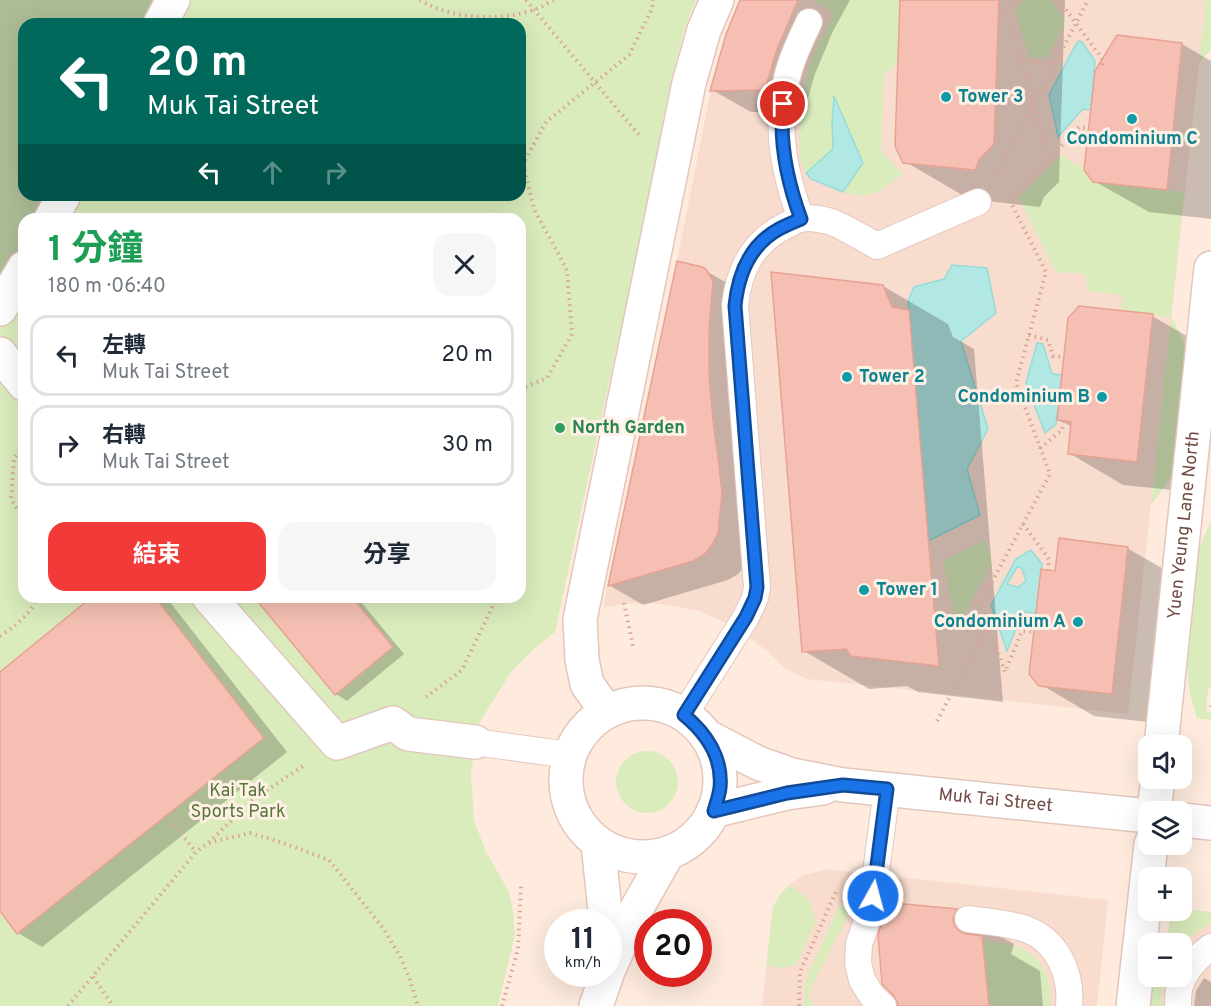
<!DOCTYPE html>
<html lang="zh-TW">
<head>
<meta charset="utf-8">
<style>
	:root { --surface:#fff; --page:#f6f6f7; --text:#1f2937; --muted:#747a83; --line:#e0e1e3; --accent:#f23a39 }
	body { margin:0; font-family:Overpass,"Noto Sans TC",sans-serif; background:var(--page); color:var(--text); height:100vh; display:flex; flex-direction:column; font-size:22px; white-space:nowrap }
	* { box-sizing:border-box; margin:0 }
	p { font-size:20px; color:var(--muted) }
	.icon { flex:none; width:33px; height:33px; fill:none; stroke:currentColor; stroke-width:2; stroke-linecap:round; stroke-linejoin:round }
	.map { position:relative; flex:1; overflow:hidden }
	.details { position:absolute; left:18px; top:213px; width:508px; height:390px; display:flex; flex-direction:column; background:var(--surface); border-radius:18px; box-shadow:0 6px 24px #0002 }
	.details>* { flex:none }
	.guide { position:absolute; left:18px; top:18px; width:508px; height:183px; border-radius:18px; box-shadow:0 6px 24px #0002; background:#00695c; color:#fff; overflow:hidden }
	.fabs { position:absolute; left:1138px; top:735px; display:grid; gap:12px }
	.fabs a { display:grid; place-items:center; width:54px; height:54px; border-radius:12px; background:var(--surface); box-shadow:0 6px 24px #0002; font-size:30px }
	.speed { position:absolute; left:544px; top:909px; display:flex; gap:12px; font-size:30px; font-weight:700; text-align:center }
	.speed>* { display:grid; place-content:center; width:78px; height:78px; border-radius:50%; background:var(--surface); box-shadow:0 6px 24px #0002; line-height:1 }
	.speed small { font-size:15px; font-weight:400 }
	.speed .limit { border:9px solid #d22; background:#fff; color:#111 }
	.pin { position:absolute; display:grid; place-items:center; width:51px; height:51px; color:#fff; margin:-26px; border:3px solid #fff; border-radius:50%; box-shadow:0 2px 6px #0007 }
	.me { position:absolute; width:66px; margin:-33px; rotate:7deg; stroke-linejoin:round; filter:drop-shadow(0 0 4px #0008) }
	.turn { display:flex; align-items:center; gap:21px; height:126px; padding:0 30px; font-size:27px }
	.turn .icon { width:78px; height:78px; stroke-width:2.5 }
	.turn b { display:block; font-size:42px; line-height:51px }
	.lanes { display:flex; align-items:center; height:57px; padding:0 30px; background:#0003; justify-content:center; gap:30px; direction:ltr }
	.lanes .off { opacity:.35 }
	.round { display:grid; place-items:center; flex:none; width:63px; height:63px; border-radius:18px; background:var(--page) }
	.summary { display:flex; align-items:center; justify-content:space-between; height:102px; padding:0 30px }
	h1 { font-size:36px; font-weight:700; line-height:45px; color:#1e9e55 }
	.action { display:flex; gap:12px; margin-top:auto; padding:12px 30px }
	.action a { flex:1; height:69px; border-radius:18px; background:var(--accent); color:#fff; font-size:24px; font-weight:700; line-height:69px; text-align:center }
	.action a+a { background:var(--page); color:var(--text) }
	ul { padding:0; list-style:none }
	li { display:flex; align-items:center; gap:18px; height:81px; margin:0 12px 9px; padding:0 18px; border:3px solid var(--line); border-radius:18px }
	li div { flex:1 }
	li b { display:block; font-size:22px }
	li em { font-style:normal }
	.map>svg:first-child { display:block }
	.residential { fill:#f8ddcf }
	.green { fill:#daecbc; fill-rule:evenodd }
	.water { fill:#b2e8e4; stroke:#97dbd7; stroke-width:1.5; fill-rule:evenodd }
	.shadow { fill:#0003 }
	.building { fill:#f5c0b3; stroke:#e9a193; stroke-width:1.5 }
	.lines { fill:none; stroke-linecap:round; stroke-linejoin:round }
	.service-casing { stroke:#e4c6bd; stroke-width:28 }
	.pedestrian-casing { stroke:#e4c6bd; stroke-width:36 }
	.minor-casing { stroke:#e4c6bd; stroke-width:36 }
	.path { stroke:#daa397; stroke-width:4; stroke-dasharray:1.5 4.5; stroke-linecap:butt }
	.service { stroke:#fff; stroke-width:26 }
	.pedestrian { stroke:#fff; stroke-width:33 }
	.minor { stroke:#fff; stroke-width:33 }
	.route-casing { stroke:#114b97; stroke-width:15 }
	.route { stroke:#1a73e8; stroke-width:10 }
	.culture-dot { fill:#0f9aa8; stroke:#fff0e6; stroke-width:2 }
	.leisure-dot { fill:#2e9e5b; stroke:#fff0e6; stroke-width:2 }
	.labels { text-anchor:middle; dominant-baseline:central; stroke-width:6; stroke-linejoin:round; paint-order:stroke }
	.culture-label { font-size:18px; font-weight:bold; fill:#0d838f; stroke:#fff0e6; text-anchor:start }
	.leisure-label { font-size:18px; font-weight:bold; fill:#27864d; stroke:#fff0e6; text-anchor:start }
	.street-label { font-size:18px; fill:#754b45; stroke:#fff0e6 }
	.park-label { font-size:18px; fill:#58763a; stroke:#fff0e6 }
</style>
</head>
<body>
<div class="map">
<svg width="1211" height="1006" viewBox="0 0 1211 1006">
	<rect width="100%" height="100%" fill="#feebde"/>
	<path class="residential" d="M740,0H1206L1128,714L807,679L786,669L767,651L736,628L700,611L662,604L642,603L622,604L603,608L677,261L712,85L726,34Z
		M828,869L1108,900L1097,1006H762L773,907L780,895L789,885L801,876Z
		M1182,909L1211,912V1006H1161L1164,977L1182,976V944L1167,943L1171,911L1182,910Z"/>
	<path class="green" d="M0,0H696L687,21L672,76L637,253L555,632L536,647L511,672L478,725L471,773L474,820L486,852L508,890L513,909L515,935L498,1006H0ZM24,24H520V195H24ZM24,219H520V597H24Z
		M812,0H900L898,62L884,75L881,151L903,174C881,189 871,202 843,192L863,163L835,98L832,123L833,149L806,173C803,167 800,161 800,155C797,128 802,85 812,59C818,43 827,28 834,13Z
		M1025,0H1051L1066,21L1047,58L1029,57L1015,10Z
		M1206,0H1211V50L1199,62Z
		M1061,155L1089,172L1096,182L1184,192L1171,316L1179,332L1189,355L1176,467L1170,479L1151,505L1171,317L1121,311L1123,295L1088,291L1085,274L1056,272L1019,198Z
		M1211,521V687L1208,689L1206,711L1211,712V720L1197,718L1190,694L1186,659L1196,556Z
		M985,540L992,562L957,628L943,561Z
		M616 782a31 31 0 1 1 62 0a31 31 0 1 1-62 0Z
		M789,885L808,898L816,921L796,965L782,968L766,966L773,907L780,895Z
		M849,904L850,911L810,990C808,997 811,1001 815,1006H804L805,982L838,908Z
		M1182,909L1211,912V923L1190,937L1182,946V944L1167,943L1171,911L1182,910Z
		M982,941C993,942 1005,943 1015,946C1042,954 1053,980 1050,1006H989Z
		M1155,977H1165L1163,986L1161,1006H1145L1147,994Z"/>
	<path class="water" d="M1079,41L1082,42L1095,61L1091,110L1083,109L1058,137L1049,95L1076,44Z
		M834,96L863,163L843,192L811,179L806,173L833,149L832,123Z
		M952,265L987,268L996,313L961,341L988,429L967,469L980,515L928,541L908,301L914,287L944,279Z
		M1037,343L1043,344L1052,374L1062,375L1056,424L1045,433L1026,383Z
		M1031,550L1042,564L1036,613L1023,612L1007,651L991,605L1016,559ZM1017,567L1022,568L1026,581L1018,587L1007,584Z"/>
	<path class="shadow" d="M0,0H174L160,24H24V195H65L52,219H24V268L0,306Z
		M741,0H850L833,31L815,74L804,112H751L712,90Z
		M902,0H1065L1059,182L1044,197L1040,207L969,199L904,161Z
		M1182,44L1211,61V219L1149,212L1094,181Z
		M701,268L741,291L746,565L738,574L728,580L643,605L609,585Z
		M883,286L948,324L953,337L974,349L1003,702L918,692L907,686L869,689L804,651Z
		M1152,316L1206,347L1191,492L1123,485L1069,453L1072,427L1058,419Z
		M1127,548L1181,579L1166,724L1094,716L1040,684L1057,572Z
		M95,597H166L287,752L42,947L18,933L0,909V674Z
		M256,597H357L404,654L347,701L336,694Z
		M894,904L956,911L1014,944L1011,954L1040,971L1043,1006H899Z
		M1204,978L1211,982V1006H1194L1196,991Z"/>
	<path class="building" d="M740,0H798L776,52L765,90L710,91L726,34Z
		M900,0H999L994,144L979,160L975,170L903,163L895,146Z
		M1117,35L1182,43L1167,190L1093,182L1084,170L1095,71Z
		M677,261L702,267L706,269L713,281L709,329V375L713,420L719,465L722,493L718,533L712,545L704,555L693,561L608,586Z
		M771,272L883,285L892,307L909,310L939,666L851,656L846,649L802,652Z
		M1079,306L1153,314L1137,462L1068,454L1071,422L1057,420L1068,318Z
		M1059,538L1128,547L1112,694L1039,686L1029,674L1041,569L1055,571Z
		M92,597H155L264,738L17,934L0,911V672Z
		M254,597H352L393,647L335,695Z
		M894,903L957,909L953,918L954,924L959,931L966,934L982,936L989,1006H898L897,1001L893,995L882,984L878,935L886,908Z"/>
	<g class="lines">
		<defs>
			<path id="service" d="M801,219C785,175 776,134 785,87C789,64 799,43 809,22
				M684,715L746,617L755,598L757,587L735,305C739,269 753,241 787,225C791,223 796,220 800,219C807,217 820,219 828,221C839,223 865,240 877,246L978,202
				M475,742L569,755
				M968,919C986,921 1005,923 1023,928C1057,939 1072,973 1069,1006
				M883,1006L872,996L862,980L858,963L859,944L871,909L887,789
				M1178,1006C1178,1000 1178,992 1180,986C1185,969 1197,957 1211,947"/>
			<g id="pedestrian">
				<path d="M160,24L173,0"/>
				<path d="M51,219L64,195"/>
				<path d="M0,309L24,268"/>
				<path d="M0,354L24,384"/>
				<path d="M209,597L337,743L393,723L408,734L475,742"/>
				<path d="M607,712L587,684L582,660L580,619L689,83L704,30L717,0"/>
				<path id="s1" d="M1161,746L1211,268"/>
				<path d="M1154,812L1158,778"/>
				<path d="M1133,1006L1151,844"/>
			</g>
			<g id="minor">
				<circle cx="643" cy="780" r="77"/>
				<path id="s2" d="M706,736L758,763L792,775L843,785L1149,816"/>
				<path d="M713,811L787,793L823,788"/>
				<path d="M1182,820L1211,823"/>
				<path d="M598,843L605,911L604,922"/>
				<path d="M609,969L633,915L668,853"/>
				<path d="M596,1006L607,974"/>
			</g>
		</defs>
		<use href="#service" class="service-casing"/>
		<use href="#pedestrian" class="pedestrian-casing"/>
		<use href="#minor" class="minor-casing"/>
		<path class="path" d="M420,0C452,19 498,22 533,10C540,8 547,3 554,0
			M526,0L639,135
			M1012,0L1005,8L1049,159
			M1059,0L1103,60L1102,67
			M1020,61L1054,64
			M997,175L1088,0
			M1012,198L1079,127L1088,128
			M1029,335L1048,340L1053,356L1063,357
			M520,389L547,378L572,334L567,270L534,209L523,164L546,122L629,55L652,9L653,0
			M24,446L14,458L11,499L24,519
			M1040,448L1062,430L1064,421
			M1023,524L1049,559L1048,570
			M624,603L633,646
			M988,625L1005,672L1022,631L1035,632
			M0,636C12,629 34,611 37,597
			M426,697L462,670L497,597
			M1211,706V707
			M937,721L988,625L980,604L1050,474L1016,383L1046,272L1012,205
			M166,815L196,852
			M209,843L250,833L286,844L329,860L383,928L400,956L410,980L418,1006
			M93,977L113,1006
			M68,1006L196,852L208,843L254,799L306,764
			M502,1006L518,949L521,886
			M799,1006L800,972L836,892"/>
		<use href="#service" class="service"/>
		<use href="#pedestrian" class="pedestrian"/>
		<use href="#minor" class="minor"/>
	</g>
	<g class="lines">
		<defs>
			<path id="route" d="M783,104C779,144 787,181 801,219C794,222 786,225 779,229C750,245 738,275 735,306L757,587L755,598L746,617L684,715C706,733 723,758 720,788C719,796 716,804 714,811L787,793L843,785L887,789L873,896"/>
		</defs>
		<use href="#route" class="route-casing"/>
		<use href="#route" class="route"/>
	</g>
	<g class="culture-dot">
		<circle cx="946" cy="97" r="6"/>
		<circle cx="1132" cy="119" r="6"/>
		<circle cx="847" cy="377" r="6"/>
		<circle cx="1102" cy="397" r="6"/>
		<circle cx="864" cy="590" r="6"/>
		<circle cx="1078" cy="622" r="6"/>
	</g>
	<circle class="leisure-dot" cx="560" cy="428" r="6"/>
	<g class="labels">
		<g class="culture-label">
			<text x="958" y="97">Tower 3</text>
			<text x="1132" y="139" text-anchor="middle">Condominium C</text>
			<text x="859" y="377">Tower 2</text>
			<text x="1090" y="397" text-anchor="end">Condominium B</text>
			<text x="876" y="590">Tower 1</text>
			<text x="1066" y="622" text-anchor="end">Condominium A</text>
		</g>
		<g class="leisure-label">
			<text x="572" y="428">North Garden</text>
		</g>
		<g class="street-label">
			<text stroke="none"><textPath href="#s1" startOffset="222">Yuen Yeung Lane North</textPath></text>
			<text stroke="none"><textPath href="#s2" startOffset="300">Muk Tai Street</textPath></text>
		</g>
		<g class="park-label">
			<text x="238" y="791">Kai Tak<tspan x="238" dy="21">Sports Park</tspan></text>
		</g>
	</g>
</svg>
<div class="fabs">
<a><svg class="icon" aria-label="sound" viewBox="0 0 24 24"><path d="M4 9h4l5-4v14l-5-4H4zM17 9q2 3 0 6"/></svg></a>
<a><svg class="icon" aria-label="layers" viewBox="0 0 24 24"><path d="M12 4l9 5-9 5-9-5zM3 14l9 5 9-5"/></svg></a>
<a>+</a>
<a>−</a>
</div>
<div class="speed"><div>11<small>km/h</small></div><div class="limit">20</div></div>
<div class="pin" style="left:783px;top:104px;background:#d93025"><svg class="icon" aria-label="arrive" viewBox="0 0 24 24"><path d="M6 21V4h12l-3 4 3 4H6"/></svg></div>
<svg class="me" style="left:873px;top:896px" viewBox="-20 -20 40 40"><circle r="17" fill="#1a73e8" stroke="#fff" stroke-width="3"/><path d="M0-11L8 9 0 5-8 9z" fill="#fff"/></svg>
<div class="guide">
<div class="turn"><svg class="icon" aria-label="left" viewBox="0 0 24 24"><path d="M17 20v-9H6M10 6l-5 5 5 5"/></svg><div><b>20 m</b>Muk Tai Street</div></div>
<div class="lanes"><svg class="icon" aria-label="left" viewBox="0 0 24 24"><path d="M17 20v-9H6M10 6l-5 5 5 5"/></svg><svg class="icon off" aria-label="ahead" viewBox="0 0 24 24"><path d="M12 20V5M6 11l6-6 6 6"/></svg><svg class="icon off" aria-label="right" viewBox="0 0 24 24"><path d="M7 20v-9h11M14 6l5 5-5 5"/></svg></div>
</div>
<section class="details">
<div class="summary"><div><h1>1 分鐘</h1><p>180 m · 06:40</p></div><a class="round"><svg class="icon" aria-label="close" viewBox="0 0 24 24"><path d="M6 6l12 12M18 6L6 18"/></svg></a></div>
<ul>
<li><svg class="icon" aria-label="left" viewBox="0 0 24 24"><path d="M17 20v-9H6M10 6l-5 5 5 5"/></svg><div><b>左轉</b><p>Muk Tai Street</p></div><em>20 m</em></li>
<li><svg class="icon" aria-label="right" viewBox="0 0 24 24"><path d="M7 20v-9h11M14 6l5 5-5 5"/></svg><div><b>右轉</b><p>Muk Tai Street</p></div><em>30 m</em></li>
</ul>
<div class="action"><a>結束</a><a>分享</a></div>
</section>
</div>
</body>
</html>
